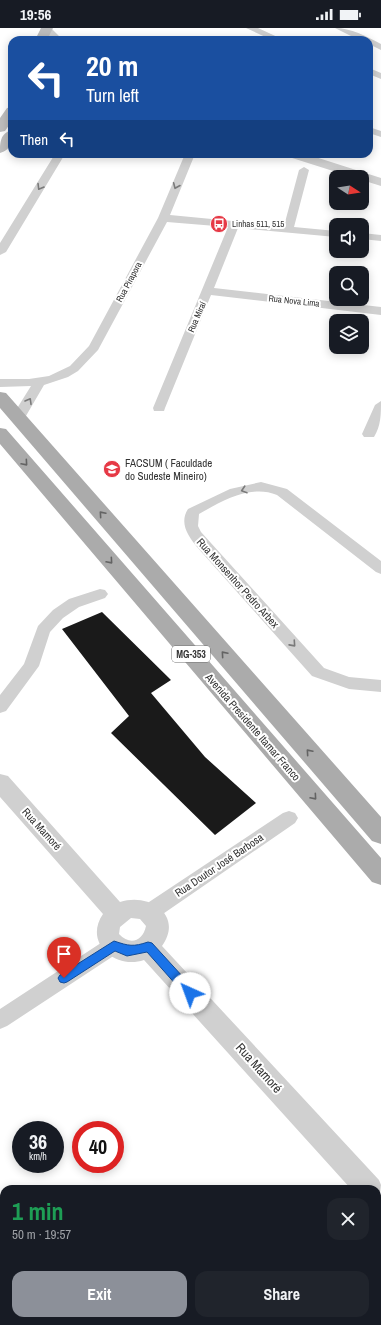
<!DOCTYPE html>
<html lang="en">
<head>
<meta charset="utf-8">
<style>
	:root { --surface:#171b24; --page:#20242c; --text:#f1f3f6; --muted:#9ea1a6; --accent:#8c9099 }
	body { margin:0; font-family:"Archivo Narrow",sans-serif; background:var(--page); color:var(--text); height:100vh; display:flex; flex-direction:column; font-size:15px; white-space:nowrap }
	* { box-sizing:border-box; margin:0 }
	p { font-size:13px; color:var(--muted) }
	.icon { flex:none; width:22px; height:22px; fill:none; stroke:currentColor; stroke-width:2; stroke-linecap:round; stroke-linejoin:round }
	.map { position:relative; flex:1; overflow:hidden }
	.sheet { position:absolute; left:0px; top:1157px; width:381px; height:140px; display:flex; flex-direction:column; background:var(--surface); border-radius:12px 12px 0 0; box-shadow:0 2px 10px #0003 }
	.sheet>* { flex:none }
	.banner { position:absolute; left:8px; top:8px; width:365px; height:122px; border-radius:12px; box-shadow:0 2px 10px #0003; background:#1a4fa0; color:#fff; overflow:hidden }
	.needle { width:26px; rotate:102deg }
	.fabs { position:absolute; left:329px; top:142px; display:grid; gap:8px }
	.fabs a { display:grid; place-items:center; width:40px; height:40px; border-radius:8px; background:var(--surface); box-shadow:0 2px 10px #0003; font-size:20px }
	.speed { position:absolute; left:12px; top:1093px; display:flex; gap:8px; font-size:20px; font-weight:700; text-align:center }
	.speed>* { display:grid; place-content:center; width:52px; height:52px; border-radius:50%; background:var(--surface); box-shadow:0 2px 10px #0003; line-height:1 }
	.speed small { font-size:10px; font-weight:400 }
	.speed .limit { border:6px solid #d22; background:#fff; color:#111 }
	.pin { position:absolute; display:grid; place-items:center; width:34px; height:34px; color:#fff; margin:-41px -17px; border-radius:50% 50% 50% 0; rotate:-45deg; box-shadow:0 0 4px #0007 }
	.pin .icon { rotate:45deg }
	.me { position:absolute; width:44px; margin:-22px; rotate:317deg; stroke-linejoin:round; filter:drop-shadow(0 0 3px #0008) }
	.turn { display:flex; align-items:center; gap:14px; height:84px; padding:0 12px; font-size:18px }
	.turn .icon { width:52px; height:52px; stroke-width:2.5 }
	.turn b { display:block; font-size:28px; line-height:34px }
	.then { display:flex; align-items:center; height:38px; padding:0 12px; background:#0003; gap:8px; font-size:15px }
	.round { display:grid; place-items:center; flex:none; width:42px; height:42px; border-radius:12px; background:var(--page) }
	.overview { display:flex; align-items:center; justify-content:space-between; height:68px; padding:0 12px }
	h1 { font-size:24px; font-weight:700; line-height:30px; color:#1e9e55 }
	.action { display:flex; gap:8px; margin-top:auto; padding:8px 12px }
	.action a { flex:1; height:46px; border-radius:12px; background:var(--accent); color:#fff; font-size:16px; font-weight:700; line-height:46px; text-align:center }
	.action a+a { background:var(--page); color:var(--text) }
	.status { display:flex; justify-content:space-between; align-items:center; height:28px; padding:0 20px; background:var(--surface); direction:ltr }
	.status svg { height:11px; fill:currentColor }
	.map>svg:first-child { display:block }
	.building { fill:#1a1a1a }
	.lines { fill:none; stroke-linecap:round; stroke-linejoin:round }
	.minor { fill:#d0d0d0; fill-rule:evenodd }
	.tertiary { fill:#d0d0d0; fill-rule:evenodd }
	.secondary { fill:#bdbdbd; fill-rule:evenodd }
	.primary { fill:#ababab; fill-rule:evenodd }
	.oneway { stroke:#7a7a7a }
	.oneway2 { stroke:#636363 }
	.route { fill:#1a73e8; stroke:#114b97 }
	.labels { text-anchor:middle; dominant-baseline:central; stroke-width:4; stroke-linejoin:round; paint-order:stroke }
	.far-poi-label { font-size:9px; fill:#333; stroke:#fff; text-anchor:start }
	.far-street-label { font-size:9px; fill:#333; stroke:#fff }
	.shield { fill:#fff; stroke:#707070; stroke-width:1 }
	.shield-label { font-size:10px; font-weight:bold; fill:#333 }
	.poi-label { font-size:11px; fill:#333; stroke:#fff; text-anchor:start }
	.street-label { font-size:11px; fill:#333; stroke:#fff }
	.near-street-label { font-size:13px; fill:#333; stroke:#fff }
</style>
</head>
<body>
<div class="status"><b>19:56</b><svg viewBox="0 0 49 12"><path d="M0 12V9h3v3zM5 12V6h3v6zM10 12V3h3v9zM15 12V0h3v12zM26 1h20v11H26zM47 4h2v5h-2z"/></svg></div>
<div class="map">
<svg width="381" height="1297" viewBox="0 0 381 1297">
	<rect width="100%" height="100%" fill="#fff"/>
	<path class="building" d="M102,584L171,652L151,665L205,729L256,775L215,807L111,705L129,688L62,601Z"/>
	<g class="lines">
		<path class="minor" d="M246,0H258L284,12H272Z
			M335,0C351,0 366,8 381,16V22L369,16V12H359Z
			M369,40L381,45V51L369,46Z
			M369,99L381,103V109L369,105Z
			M55,126H65L6,224L0,227V215Z
			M185,126H195L170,187L284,198L299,142L304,139L309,142L294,199L336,203V209L238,200L214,260L381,279V287L211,267L165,380L164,383H154L153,380L228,199L167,194L98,322L78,343L68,349L44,357L23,393H13L11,390L31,358L0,359V351H29L49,348L70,338L89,318L158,190Z
			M362,205L381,207V213L362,211Z
			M381,373C381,386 381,398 374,409H364L362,406L375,377Z
			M261,454L287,461L381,533V546L376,544L277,467C251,456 222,473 199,486L198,498L201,504L324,640L349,649L381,652V664L349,661L312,648L197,519C188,508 179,495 188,481L230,461Z
			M100,561L105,562L108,566L105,570L79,579L63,590L50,604L39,638L6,683L0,685V667L24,636L38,598L53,582L69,571Z
			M289,783L295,785L298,790L295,795L157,890L150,892L143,890L141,884L143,878L283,785Z
			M114,909L121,911L124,917L121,923L7,998L0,1001V981L107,911Z
			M0,1280L4,1282V1293H14L16,1297H0Z"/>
		<path class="tertiary" d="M41,0H51L63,12H51Z
			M287,126H306L381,150V158L362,152V149H352L289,129Z
			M0,746L8,748L120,874C149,864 184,887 162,918L379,1152L381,1157L379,1170L377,1171V1161H351L144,932C116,942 83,915 103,886L0,769ZM131,890L140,891L146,898C143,913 130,918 119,906L120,899Z"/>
		<path class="secondary" d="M41,0H53L47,12H35Z
			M12,79V93L5,103L0,104V90L7,80Z
			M12,102C12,112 12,122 0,125C0,115 0,105 12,102Z"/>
		<path class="primary" d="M0,364L6,365L381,789V816L372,813L0,380Z
			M0,400L6,401L381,830V857L372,854L0,416Z"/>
	</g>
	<defs><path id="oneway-chevron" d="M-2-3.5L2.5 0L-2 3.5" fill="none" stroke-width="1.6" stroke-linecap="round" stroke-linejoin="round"/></defs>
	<g class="oneway">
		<use href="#oneway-chevron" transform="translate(176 158) rotate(113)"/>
		<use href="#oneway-chevron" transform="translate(40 159) rotate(121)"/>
		<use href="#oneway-chevron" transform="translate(29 373) rotate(-60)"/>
		<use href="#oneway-chevron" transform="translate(244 462) rotate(162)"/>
		<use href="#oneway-chevron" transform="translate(293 616) rotate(48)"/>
	</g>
	<g class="oneway2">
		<use href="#oneway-chevron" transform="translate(25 435) rotate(49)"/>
		<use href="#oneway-chevron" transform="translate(102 486) rotate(-131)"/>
		<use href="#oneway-chevron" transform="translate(110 533) rotate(49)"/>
		<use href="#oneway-chevron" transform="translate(224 626) rotate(-131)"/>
		<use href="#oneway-chevron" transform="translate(309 724) rotate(-131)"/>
		<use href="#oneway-chevron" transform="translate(314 769) rotate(49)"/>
	</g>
	<path class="route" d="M114,913C129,918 133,919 148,914L152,915L194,961L196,965L194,968L190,970L186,968L147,924L127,928L115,923L67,954L64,955L60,954L58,950L60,947Z"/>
	<defs>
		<symbol id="bus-disc" viewBox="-11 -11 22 22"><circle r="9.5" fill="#e63946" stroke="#fff"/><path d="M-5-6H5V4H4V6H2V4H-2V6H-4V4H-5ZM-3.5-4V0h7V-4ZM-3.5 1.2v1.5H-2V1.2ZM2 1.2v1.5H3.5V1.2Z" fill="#fff"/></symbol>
		<symbol id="university-disc" viewBox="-11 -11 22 22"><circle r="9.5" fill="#e63946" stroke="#fff"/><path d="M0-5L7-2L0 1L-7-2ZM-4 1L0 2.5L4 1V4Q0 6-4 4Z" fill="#fff"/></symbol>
	</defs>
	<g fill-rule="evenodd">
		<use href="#bus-disc" x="209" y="186" width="20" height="20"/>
		<use href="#university-disc" x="102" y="431" width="20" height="20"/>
	</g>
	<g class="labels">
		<g class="far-poi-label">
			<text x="232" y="196">Linhas 511, 515</text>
		</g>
		<g class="far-street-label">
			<text transform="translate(129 254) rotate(-62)">Rua Pirapora</text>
			<text transform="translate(294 273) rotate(6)">Rua Nova Lima</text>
			<text transform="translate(197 289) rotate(-67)">Rua Miraí</text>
		</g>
		<rect class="shield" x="172" y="618" width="38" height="16" rx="3"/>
		<g class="shield-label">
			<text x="191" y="626">MG-353</text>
		</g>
		<g class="poi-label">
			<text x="125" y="435">FACSUM ( Faculdade<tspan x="125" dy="13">do Sudeste Mineiro)</tspan></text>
		</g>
		<g class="street-label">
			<text transform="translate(238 555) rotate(48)">Rua Monsenhor Pedro Arbex</text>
			<text transform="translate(253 699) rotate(49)">Avenida Presidente Itamar Franco</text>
			<text transform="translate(42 801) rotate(48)">Rua Mamoré</text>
			<text transform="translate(219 837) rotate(-34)">Rua Doutor José Barbosa</text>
		</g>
		<g class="near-street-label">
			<text transform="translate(259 1040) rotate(48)">Rua Mamoré</text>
		</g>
	</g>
</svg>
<div class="fabs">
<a><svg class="needle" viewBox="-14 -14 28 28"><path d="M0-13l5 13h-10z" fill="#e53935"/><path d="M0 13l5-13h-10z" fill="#9ea1a6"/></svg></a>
<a><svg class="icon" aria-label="sound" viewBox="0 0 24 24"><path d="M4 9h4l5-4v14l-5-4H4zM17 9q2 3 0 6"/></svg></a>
<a><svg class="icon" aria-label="search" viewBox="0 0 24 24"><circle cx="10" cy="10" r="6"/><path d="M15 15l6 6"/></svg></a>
<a><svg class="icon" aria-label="layers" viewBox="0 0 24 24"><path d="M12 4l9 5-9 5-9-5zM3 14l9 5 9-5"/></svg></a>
</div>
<div class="speed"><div>36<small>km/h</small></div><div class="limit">40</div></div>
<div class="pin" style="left:64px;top:950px;background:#d93025"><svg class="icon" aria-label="arrive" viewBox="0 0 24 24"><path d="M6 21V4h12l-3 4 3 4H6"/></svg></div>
<svg class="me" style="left:190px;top:965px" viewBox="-20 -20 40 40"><circle r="19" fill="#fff"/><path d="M0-13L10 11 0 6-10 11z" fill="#1a73e8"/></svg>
<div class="banner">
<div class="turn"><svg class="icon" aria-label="left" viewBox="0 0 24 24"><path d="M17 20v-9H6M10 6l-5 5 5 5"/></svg><div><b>20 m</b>Turn left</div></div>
<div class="then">Then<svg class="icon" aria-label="left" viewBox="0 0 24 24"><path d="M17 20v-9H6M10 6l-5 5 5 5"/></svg></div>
</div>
<section class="sheet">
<div class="overview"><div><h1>1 min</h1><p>50 m · 19:57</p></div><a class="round"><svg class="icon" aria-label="close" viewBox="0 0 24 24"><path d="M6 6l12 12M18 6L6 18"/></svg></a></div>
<div class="action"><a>Exit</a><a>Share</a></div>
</section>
</div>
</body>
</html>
